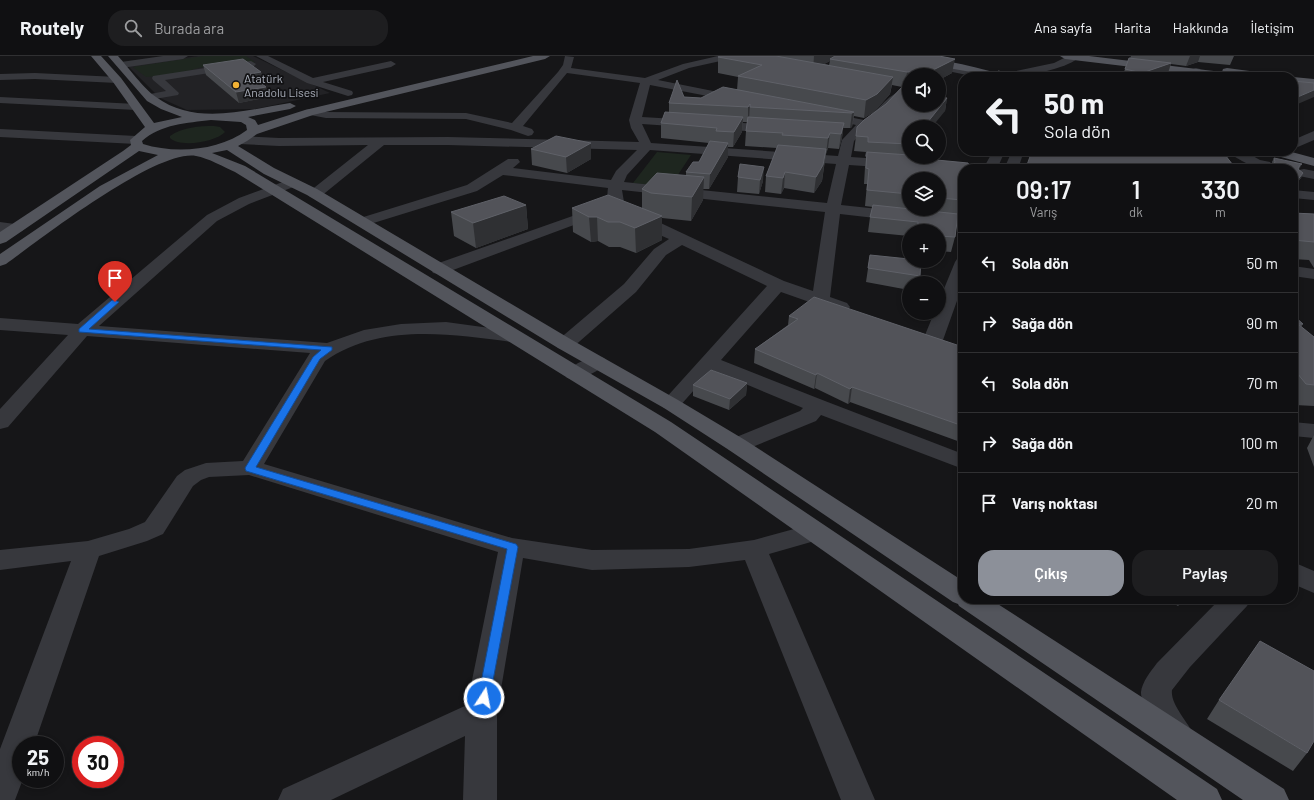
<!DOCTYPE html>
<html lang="tr">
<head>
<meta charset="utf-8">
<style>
	:root { --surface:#101012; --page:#1e1e20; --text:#f1f3f6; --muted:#9c9d9f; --line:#303032; --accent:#8c9099 }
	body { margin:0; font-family:Barlow,sans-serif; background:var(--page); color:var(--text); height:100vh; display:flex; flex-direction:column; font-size:15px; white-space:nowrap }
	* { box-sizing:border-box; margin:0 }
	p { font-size:13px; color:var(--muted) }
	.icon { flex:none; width:22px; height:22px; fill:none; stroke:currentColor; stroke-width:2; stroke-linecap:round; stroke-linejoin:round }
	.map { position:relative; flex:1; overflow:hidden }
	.panel { position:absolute; left:958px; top:108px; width:340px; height:440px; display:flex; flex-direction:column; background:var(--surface); border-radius:16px; box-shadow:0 2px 6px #0003,0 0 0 1px var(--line) }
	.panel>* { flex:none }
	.top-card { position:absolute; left:958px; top:16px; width:340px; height:84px; border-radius:16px; box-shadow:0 2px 6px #0003,0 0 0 1px var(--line); background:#101012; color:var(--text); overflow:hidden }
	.controls { position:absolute; left:902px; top:12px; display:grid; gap:8px }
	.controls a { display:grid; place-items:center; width:44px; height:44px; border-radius:50%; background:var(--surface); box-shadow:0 2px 6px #0003,0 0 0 1px var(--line); font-size:20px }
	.speed { position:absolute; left:12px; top:680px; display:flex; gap:8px; font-size:20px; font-weight:700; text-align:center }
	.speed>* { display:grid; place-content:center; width:52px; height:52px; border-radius:50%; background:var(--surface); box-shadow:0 2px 6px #0003,0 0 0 1px var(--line); line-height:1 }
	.speed small { font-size:10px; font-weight:400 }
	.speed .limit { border:6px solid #d22; background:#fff; color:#111 }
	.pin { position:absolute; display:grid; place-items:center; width:34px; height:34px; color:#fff; margin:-41px -17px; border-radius:50% 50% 50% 0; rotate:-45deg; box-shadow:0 0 4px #0007 }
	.pin .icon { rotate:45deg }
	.me { position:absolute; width:44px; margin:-22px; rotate:11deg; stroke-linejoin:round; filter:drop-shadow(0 0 3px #0008) }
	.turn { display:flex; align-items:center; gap:14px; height:84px; padding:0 20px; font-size:18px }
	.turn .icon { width:52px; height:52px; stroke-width:2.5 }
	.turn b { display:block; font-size:28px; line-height:34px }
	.eta { display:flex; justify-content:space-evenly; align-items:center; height:68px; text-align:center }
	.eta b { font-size:24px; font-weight:600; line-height:28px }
	.button { display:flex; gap:8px; margin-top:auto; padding:8px 20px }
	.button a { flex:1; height:46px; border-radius:16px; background:var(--accent); color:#fff; font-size:16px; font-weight:600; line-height:46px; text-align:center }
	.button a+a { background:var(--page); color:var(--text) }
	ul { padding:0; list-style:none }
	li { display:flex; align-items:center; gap:12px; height:60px; padding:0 20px; border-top:1px solid var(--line) }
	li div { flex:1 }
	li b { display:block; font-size:15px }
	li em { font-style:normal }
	header { display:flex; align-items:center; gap:24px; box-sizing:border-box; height:56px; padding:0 20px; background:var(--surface); border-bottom:1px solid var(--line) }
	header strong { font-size:19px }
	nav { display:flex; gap:22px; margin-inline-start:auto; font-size:14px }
	.search { width:280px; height:36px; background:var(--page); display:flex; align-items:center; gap:10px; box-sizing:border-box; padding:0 14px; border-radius:16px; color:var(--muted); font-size:15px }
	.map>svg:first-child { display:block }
	.built { fill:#222225 }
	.green { fill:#1e261f }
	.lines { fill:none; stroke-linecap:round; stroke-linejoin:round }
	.minor { fill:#37383d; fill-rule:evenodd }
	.major { fill:#53555c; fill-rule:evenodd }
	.wall { fill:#47494d; fill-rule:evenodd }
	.shaded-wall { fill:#2f3033 }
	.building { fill:#525359; stroke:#5f6168 }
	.route { fill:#1a73e8; stroke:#114b97 }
	.poi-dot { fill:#f2b134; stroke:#111113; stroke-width:1.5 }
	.labels { text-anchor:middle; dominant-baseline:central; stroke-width:3.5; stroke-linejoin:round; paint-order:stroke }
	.far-poi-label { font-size:12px; fill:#a8adb8; stroke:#111113; text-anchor:start }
</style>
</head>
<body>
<header>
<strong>Routely</strong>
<div class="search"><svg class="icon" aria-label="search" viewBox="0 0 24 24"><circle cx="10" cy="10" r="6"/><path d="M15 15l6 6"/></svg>Burada ara</div>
<nav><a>Ana sayfa</a><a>Harita</a><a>Hakkında</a><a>İletişim</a></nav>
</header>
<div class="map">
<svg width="1314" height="744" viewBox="0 0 1314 744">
	<rect width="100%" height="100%" fill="#161618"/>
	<path class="built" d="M198,0H253L330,37L255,53L187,54L160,42L128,10Z"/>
	<path class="green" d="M203,0H246L255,6L214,12C204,8 191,15 181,17C169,19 158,20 146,21L133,11Z
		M214,70L220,71L225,76C216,86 180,92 170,82V80C182,71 200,70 214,70Z
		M657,96L691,99L670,131L633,127Z"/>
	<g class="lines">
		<path class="minor" d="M163,0H188L183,3L121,12L116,9L121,6Z
			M256,0H268L313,22L391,5L396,8L391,11L323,26L352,35L353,37L352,39L348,40L307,27Z
			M565,0L574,1L571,12L645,22L683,8L718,0H725L727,2L725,4L689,12L658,24L743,41L744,43L743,45L739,46L650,29L642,61L776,69L780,70L782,73L780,76L776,77L642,68L651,87L838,100L842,84L856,69L820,61L818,59L820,57L824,56L864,64C882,52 886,38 909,32V39L900,42L883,61L861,77L854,85L851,101L894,104L899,105L901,108L899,111L894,112L849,109L841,149L963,162V172L840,158L830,241L847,247L850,251L847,255L841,256L835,255L781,236L721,304L825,345L963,398V413L821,359L816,365L745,394L737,396L729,394L726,389L729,384L800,355L803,352L712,314L678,352L671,354L664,352L660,348L664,344L767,230L682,189L666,199L636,236L572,292L565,294L558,292L555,288L558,284L624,228L654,193L669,183C652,175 623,165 611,150C607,145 607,138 608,132L503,119L477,135L367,169L362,171L357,169L354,166L357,163L467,129L508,103H518L520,106L513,112L611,124L616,115L637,94L448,89H384L320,141L315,142L310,141L308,138L310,135L368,89L279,90L240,88L236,87L234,84L236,81L240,80L279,82L448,81L639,86L631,72L629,64L640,27L567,17L523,70L532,73L534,76L532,79L528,80L511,74L466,63L326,62L305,58L303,56L305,54L309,53L326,56L466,57L512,67L558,16L563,9ZM650,94L836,108L827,147L624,126L627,119ZM622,134L825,156L813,235L784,225L633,154L624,146Z
			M884,0H903L967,13L972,16L967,19L889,3Z
			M1068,0L1079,1C1068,13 1023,21 1007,21L1006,19L1007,17L1054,7Z
			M251,5L256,8L254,10L165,24L179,37L178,39L149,44L144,41L145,39L166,35L153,24L152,22L153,20Z
			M1196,12L1200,13L1201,15C1194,22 1183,21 1174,21L1175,19Z
			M35,17L117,21L122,24L117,27L35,23L0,24V18Z
			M0,41L136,48L142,51L136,54L0,47Z
			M0,73L136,80L140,81L142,84L140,87L136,88L0,81Z
			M1314,75V84L1293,93V84Z
			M993,95H1005L997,113H983Z
			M1012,95H1024L1018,113H1004Z
			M1141,95H1186L1202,97L1203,100L1202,103L1197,104L1147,99L1143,98Z
			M1228,95H1244L1260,104L1270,106L1272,109L1270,112C1256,115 1241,104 1230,98Z
			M1304,113L1314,115V123L1299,120L1297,117L1299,114Z
			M291,123L296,124L298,127L296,130L249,148L217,165L99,270L327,287L364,274L401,268L446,266L519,276L521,280L519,284L512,286C450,278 380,267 325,305L264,408L512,482L592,494L689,493L754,484L816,467L825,470L829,476L825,482L769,498L875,744H841L745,504L689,511L592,514L523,502L497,657V744H463L465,680L331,744H278L283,733L467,649L498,496L249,419L209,421L201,424L193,430L163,478L147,485L99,500L34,689H21V723H23L15,744H0V693L71,505L0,514V494L88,485L129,473L145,466L177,420L185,414L206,407L243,405L310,297L87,280L8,371L0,373V353L68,279L0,274V262L78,268L207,159L239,142Z
			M1293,134L1314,136V144L1293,142Z
			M601,150L606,151L608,154L606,157L445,217L439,218L433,217L431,213L433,209Z
			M0,166L22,169L25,172L22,175L17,177L0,176Z
			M963,201V228L943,284L940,288L933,290L926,288L923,284L934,257H939V245L955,206L957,203Z
			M1293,210L1314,213V223L1293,220Z
			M597,300L604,302L607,306C600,316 579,325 567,322L564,318C570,309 586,303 597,300Z
			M1293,366L1314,368V382L1293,380Z
			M1293,506L1314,515V537L1293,528Z
			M1220,543H1251L1247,550L1190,611L1172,634C1170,648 1188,666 1194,679L1189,689L1178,693C1175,692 1169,691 1166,689C1159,683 1140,646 1141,636C1142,626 1151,615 1157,607Z"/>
		<path class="major" d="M91,0H101L121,22L154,67L182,61L161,53L147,45L108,0H118C128,11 144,33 156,41C195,70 246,54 290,47L296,50L290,53L248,61L255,64L258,69L305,54L533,0H550L545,3L313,59L257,78L247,85L238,90L274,112L317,133L572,284L678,344L745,384L963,525V543H990L1284,733L1289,744H1243L959,550L958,548L953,546L729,394L664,352L558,292L307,139L264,118L227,94L212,97L245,110L671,366L1217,733L1222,744H1177L655,376L235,116C224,111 208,102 196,100C156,93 41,183 6,208L0,210V198L100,130L158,99L139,95L6,186L0,188V176L123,95L131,89L130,84L145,71L113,26ZM211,64L241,66L246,69L247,74C219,95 175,98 143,88L142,85C161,68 187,67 211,64Z
			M892,0C930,0 967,8 1003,19L1004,21H988L971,16L897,3Z
			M1060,0H1089L1222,16L1223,13L1227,12L1272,18L1277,21H1216L1065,3Z
			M1293,21L1314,23V29L1293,27Z
			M1268,95H1288L1314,102V110L1270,98Z"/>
	</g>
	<path class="wall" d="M720,0H939L952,17L939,24V19H909V49L947,42L945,55L909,71V101L926,103L963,113V161L958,160L955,181L951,196L939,195V175H909V180L868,176L870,161L873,151L865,150L867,128H864L865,111L866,101L865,100L866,96L854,95L856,80L902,31L892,29L890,38L874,56L864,62L854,60L852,71L850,72H843L842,82L839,93L828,92L826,98L822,125L814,137L784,132L781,138L765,136L766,120L777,92L745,90L746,75L747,66H743L742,76L733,91H728V101L709,133H703V144L691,165L662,162V184L636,197L620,191H609L598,185L591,186L573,176L572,152H642V133L686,120V116L699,106L709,87L661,82V67L669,56V47L684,41L701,42L737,34L738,21L718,17V1ZM830,5L829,9L824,8ZM909,123H939V153H909Z
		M1131,0H1234L1230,9L1198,6L1186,10L1171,8L1168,17L1157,21H1122L1125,13Z
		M203,9L261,16L264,27H262L269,41L239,47L206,19Z
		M531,93L591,103L567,117L532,109Z
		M1169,95H1222L1236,113H1010L1011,108L1027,109L1168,97Z
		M1274,102L1300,112L1298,113L1303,117L1301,122L1294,130H1293V113L1273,109L1272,106Z
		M740,108L763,125L759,138L737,136L738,121Z
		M526,149L528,173L476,192L454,180L451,156Z
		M1293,157L1314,158V212L1309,204L1293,203Z
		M870,199L920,220L918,227H909V234L866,226Z
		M1293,259L1303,268L1301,271L1314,281V350L1295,349L1293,346Z
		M789,260L963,291V387L850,346L848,348L815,332L814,333L754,307L755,293L788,269Z
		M747,327L746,339L729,354L693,340V329Z
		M1314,379V411L1307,392Z
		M1166,543H1185L1178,550Z
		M1219,644L1307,697L1293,715L1207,663Z"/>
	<path class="shaded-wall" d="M814,0H839L830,3V5L813,14Z
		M1190,0H1200L1198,6L1186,10Z
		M955,3L952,17L939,24V19H923Z
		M1171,7L1168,17L1157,21H1141L1142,17Z
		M261,16L264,27L253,28L250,18Z
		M907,16H912V19H909V31H905Z
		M893,21L890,38L874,56L864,62L866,44Z
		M266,31L269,41L239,47L236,36Z
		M1314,34V41L1293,50V43Z
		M947,42L945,55L932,71H926L927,67Z
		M750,48L749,64L748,66V51Z
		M854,56L852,71L850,72L852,57Z
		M743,61L742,76L733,91L734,76Z
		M844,67L842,82L839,93L841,78Z
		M830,77L828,92L826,98L828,82Z
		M591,87V103L567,117L566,101Z
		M728,87V101L709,133L710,118Z
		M826,93L822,125L814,137L816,121Z
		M1302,108L1300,112L1298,113L1300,109Z
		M764,111L763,125L759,138L760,124Z
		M785,116L784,132L781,138L783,122Z
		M1303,117L1301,122L1294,130L1296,126Z
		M704,121L703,144L691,165L692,141Z
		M526,149L528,173L476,192L473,167Z
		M662,160V184L636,197L635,172Z
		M589,161H597L598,185L591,186Z
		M817,317L815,332L814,333L816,319Z
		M747,327L746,339L729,354L730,343Z
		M852,331L850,346L848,348L850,333Z
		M1181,543H1185L1178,550Z"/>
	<path class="building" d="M720,0H776L893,21L877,38L866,44L738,20L762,9L718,1Z
		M835,0H939L955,3L923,19H913L912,16H907L830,3Z
		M1129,2L1171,7L1142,17L1125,13Z
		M243,3L261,16L250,18L266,31L236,36L203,9Z
		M998,15L1018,19L1017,21H992Z
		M677,24L684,41L701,42L723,31L854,56L852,57L750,51V48L748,51L669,47Z
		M1293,25L1314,27V34L1293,43Z
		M909,28L905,30L909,31V49H939V41L947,42L927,67V71H909V88L868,86V81L856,80L857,71L864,64L886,48L903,30Z
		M665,56L743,61L734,76L716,75L717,72L661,67Z
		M748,61L844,67L841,78L830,77L828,82L782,79L783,77L746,75Z
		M556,80L591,87L566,101L531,93Z
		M710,85L728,87L710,118L686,116L693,106H699Z
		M778,89L826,93L823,109L816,121L785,116L783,122L766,120Z
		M1032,95H1131L1182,98L1179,95H1222L1236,113H1012L1011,108L1027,109Z
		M867,96L909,99V101H926V103L968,107L971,113H963V144L939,142V123H909V138L867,134L869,113L866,112Z
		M1274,102L1302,108L1300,109L1298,113L1303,117L1296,126L1293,125V113H1259L1262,109H1273L1275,106Z
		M740,108L764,111L760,124L738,121Z
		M657,117L704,121L692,141L651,137L642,133Z
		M608,139L662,160L635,172L620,166H608L597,161H589L572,152Z
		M504,140L526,149L473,167L451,156Z
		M873,149L958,158L955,181L939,180V175H918V166L870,161Z
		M1293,157L1314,158V186L1293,184Z
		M870,199L909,203V205H921L920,220L868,212Z
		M814,241L963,291V370L852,331L850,333L817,317L816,319L755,293L798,263L789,260Z
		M1293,259L1303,268H1298L1314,281V329L1306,328L1293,312Z
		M711,314L747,327L730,343L693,329Z
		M1260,585L1314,615V685L1307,697L1219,644Z"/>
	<path class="route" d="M112,244H115L119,246L89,273L332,291V294L320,303L256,411L516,488L518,491L489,646L484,647L480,646L478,642L507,493L246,415L245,412L313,301L321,294L79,276V273Z"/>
	<circle class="poi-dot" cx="236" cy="29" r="4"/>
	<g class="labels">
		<g class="far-poi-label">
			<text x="244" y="22">Atatürk<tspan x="244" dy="14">Anadolu Lisesi</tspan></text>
		</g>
	</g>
</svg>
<div class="controls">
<a><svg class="icon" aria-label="sound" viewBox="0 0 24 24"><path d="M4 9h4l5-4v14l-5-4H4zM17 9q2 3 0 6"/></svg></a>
<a><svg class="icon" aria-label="search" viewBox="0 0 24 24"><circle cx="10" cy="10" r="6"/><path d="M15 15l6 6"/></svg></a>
<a><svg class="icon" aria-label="layers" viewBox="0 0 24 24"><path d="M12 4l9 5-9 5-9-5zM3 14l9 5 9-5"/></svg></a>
<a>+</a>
<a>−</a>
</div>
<div class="speed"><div>25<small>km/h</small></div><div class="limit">30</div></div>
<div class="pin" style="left:115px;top:246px;background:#d93025"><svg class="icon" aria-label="arrive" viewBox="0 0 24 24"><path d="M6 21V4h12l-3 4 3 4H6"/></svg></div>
<svg class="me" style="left:484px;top:642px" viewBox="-20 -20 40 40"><circle r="17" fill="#1a73e8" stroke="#fff" stroke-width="3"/><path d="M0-11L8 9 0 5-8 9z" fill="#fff"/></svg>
<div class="top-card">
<div class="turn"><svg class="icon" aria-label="left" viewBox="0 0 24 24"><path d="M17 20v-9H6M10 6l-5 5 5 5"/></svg><div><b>50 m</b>Sola dön</div></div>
</div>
<section class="panel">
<div class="eta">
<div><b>09:17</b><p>Varış</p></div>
<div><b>1</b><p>dk</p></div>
<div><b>330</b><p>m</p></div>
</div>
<ul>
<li><svg class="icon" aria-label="left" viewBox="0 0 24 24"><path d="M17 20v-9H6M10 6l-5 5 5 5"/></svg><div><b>Sola dön</b></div><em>50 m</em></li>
<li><svg class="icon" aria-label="right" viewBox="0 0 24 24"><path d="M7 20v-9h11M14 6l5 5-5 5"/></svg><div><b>Sağa dön</b></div><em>90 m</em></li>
<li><svg class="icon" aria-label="left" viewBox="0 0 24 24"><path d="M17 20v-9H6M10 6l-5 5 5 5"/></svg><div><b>Sola dön</b></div><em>70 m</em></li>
<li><svg class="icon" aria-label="right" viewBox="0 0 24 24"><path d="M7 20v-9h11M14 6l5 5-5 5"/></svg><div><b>Sağa dön</b></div><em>100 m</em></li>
<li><svg class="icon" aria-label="arrive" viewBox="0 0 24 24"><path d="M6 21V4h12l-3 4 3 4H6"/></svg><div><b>Varış noktası</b></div><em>20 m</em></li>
</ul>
<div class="button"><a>Çıkış</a><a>Paylaş</a></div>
</section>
</div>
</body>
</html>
